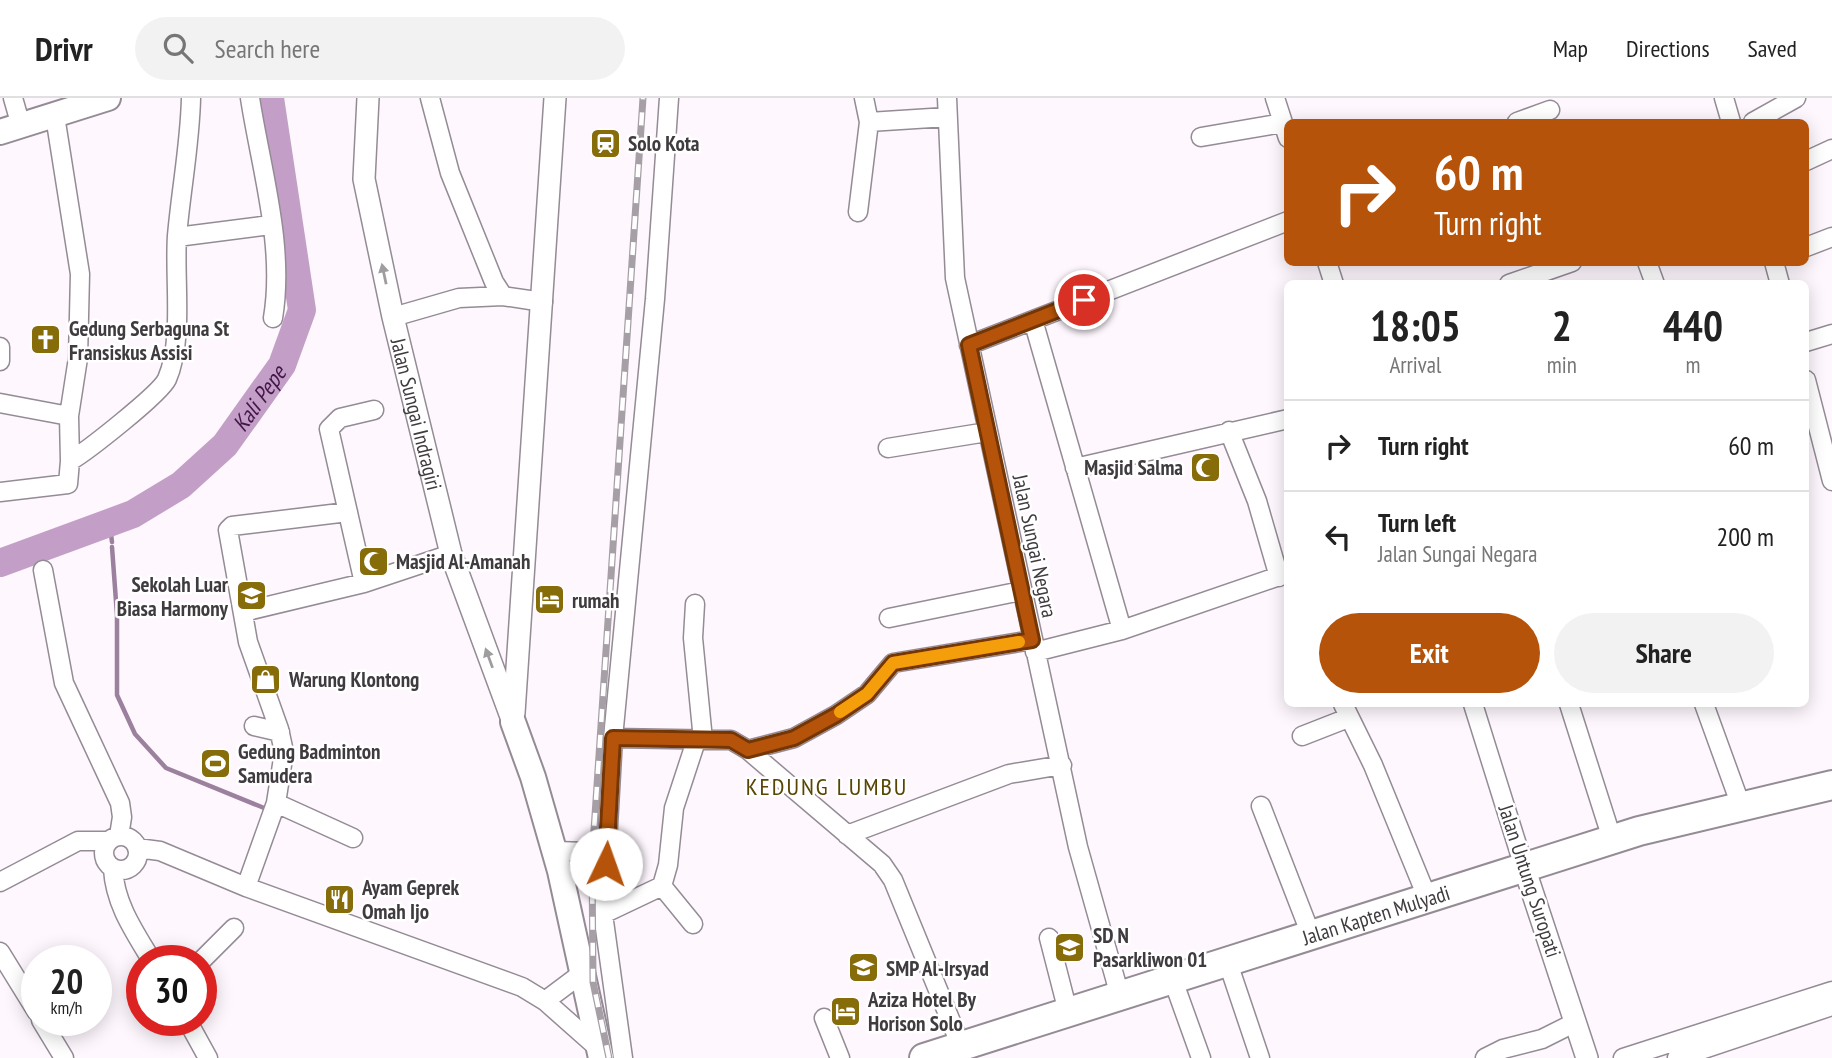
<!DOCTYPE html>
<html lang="en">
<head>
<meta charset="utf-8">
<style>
	:root { --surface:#fff; --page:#f2f2f2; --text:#222; --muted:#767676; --line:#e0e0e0; --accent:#b45309 }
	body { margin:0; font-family:"PT Sans Narrow",sans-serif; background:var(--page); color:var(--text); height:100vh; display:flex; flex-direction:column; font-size:26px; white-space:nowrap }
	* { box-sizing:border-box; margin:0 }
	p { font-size:23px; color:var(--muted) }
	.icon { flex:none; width:38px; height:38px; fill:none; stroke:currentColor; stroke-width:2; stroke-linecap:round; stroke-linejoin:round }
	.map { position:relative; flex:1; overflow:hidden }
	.details { position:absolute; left:1284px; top:182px; width:525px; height:427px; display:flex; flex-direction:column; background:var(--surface); border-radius:10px; box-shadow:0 4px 18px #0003 }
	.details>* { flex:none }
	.banner { position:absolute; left:1284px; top:21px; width:525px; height:147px; border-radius:10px; box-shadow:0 4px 18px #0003; background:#b45309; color:#fff; overflow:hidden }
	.speed { position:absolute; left:21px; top:847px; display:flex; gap:14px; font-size:35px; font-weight:700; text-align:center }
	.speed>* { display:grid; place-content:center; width:91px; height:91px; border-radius:50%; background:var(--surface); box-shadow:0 4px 18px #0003; line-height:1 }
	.speed small { font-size:18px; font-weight:400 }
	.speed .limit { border:10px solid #d22; background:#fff; color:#111 }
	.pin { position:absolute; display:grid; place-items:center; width:60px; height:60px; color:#fff; margin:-30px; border:4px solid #fff; border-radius:50%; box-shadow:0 2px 7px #0007 }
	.me { position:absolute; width:77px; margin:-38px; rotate:3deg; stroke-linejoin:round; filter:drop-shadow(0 0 5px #0008) }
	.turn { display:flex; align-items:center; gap:24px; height:147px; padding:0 35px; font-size:32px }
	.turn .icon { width:91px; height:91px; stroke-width:2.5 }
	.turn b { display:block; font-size:49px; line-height:60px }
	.eta { display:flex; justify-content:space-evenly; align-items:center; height:119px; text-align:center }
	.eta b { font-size:42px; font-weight:700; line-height:49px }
	.button { display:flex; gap:14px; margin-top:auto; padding:14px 35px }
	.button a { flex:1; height:80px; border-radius:42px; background:var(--accent); color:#fff; font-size:28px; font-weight:700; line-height:80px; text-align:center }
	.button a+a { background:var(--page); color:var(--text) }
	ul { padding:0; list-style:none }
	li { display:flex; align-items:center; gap:21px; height:91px; padding:0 35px; border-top:2px solid var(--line) }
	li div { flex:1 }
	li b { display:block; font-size:26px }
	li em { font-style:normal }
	header { display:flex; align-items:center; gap:42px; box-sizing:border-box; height:98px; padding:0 35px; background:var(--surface); border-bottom:2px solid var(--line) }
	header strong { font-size:33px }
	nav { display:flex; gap:38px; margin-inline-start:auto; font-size:24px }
	.search { width:490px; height:63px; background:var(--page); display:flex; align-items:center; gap:18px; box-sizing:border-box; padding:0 24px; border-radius:38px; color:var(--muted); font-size:26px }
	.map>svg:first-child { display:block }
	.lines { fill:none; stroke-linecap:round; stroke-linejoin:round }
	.stream { stroke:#9b819e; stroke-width:4.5 }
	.river { stroke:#c39fc7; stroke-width:28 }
	.minor-casing { stroke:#948b95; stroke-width:21 }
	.tertiary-casing { stroke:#948b95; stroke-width:24 }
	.secondary-casing { stroke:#948b95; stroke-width:28 }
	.primary-casing { stroke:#948b95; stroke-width:32 }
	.minor { stroke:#fff; stroke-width:18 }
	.tertiary { stroke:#fff; stroke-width:21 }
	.secondary { stroke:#fff; stroke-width:24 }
	.primary { stroke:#fff; stroke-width:28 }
	.rail-casing { stroke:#a6a0a6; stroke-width:7 }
	.rail { stroke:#fff; stroke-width:4.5; stroke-dasharray:13; stroke-linecap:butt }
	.oneway { fill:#9f9d9f }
	.route-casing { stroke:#753606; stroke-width:18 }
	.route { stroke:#b45309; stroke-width:12 }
	.slow { stroke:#f59e0b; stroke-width:12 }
	.labels { text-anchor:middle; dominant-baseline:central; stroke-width:5; stroke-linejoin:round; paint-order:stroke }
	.poi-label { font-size:21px; font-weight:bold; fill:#3f3b3f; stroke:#fff; text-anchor:start }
	.street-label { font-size:21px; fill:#3f3b3f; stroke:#fff }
	.water-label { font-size:23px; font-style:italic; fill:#441749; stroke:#fff }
	.quarter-label { font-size:24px; letter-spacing:2px; fill:#584503; stroke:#fff }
</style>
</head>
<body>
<header>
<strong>Drivr</strong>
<div class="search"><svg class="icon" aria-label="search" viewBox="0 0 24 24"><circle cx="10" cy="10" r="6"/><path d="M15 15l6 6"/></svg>Search here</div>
<nav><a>Map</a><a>Directions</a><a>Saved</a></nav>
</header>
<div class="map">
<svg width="1832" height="960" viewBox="0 0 1832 960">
	<rect width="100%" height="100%" fill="#fef7fe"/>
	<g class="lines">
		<path class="stream" d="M112,444L110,428L133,416
			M112,449L117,517V597L135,636L166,670L269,712"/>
		<path class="river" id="s1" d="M0,465L133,416L181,387L225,347L282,267L302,212L270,0"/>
		<defs>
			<path id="minor" d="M13,0L21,28
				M250,0C261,71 285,148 273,220
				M430,0L450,75L494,184L503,198L543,204
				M669,0L655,201L613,640L731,642L748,652L882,766L893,782L961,948
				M864,0L869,24L947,19
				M947,0L955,180L1078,749L1120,898
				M1275,0L1288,40
				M1724,0L1731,24
				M55,18L80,176L78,260L69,318L70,363
				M1517,24L1550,12
				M1753,24L1796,0
				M1201,39L1283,25
				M1806,63L1832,51
				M858,114L869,24
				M177,139L270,127
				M1806,149L1832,139
				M1327,164L1334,186
				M1647,164L1655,186
				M1774,164L1780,186
				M1509,186L1572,164
				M393,219L459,200L503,198
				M1033,222L1122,532
				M1806,244L1832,236
				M969,247L1288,123
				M0,249V263
				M1806,282L1832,383
				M0,305L69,318
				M1229,333L1257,403L1279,479
				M888,350L987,334
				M1075,370L1288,321
				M0,394L68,386L70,363C86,354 160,296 167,281C184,242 174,181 177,138C181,92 190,46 191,0
				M43,472L64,585L120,705L122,719L119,738
				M364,485L329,331L340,320L374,312
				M695,506L693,540L703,642
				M243,514L364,485L451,456
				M889,520L1021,493
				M1035,554L1122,532L1288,475
				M1343,606L1373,667L1427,799
				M1473,606L1524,769
				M1569,606L1612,741
				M1704,606L1741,708
				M254,628L280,634
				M1302,638L1348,620
				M613,640L603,816L623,960
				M748,652L794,640L836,617L867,596L893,565L1032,542
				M276,705L353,740
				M1261,708L1311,837
				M847,737L1009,676L1062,667
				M104 755a17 17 0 1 1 34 0a17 17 0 1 1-34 0Z
				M137,750L160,753L246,789L522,889L545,903L598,950
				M555,753L588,754
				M113,771C115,806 134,833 152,863
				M0,784L78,743H108
				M246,789L276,705L284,654L279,631L248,544L228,432L232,428L348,414
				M603,816L662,788
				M693,826L662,788L668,767L674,710L696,643
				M1049,840L1068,914
				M0,854L37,914
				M201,863L234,830
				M1228,865L1260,960
				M1173,882L1201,960
				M545,903L581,876
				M824,920L840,960
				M41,922L64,960
				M187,922L208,960
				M1485,960L1503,951L1542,941L1576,924
				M1623,960L1832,893
				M1677,960L1832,908"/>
			<g id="tertiary">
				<path id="s2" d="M368,0L364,81L393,219L451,456L513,624"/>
				<path d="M514,615L555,0"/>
				<path d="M1524,769L1587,960"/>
			</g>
			<path id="secondary" d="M0,34L108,0
				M513,624L533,679L560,773L601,960"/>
			<g id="primary">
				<path id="s3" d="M924,960L1639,733L1832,687"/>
			</g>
		</defs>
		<use href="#minor" class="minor-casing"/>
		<use href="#tertiary" class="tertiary-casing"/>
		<use href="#secondary" class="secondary-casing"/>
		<use href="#primary" class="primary-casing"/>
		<use href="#minor" class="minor"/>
		<use href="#tertiary" class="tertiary"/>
		<use href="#secondary" class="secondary"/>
		<use href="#primary" class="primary"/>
		<defs>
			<path id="rail" d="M609,960L593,884L592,762L643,0"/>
		</defs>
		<use href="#rail" class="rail-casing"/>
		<use href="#rail" class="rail"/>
	</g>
	<defs><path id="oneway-solid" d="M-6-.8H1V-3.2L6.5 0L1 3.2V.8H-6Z" transform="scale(1.75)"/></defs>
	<g class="oneway">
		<use href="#oneway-solid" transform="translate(384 176) rotate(-102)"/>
		<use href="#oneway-solid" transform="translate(489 560) rotate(-110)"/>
	</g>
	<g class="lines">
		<defs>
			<path id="route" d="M606,766L613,640L731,642L748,652L794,640L836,617L867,596L893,565L1032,542L969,247L1084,202"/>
		</defs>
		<use href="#route" class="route-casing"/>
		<use href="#route" class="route"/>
		<path class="slow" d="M840,614L867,596L893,565L1019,544"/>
	</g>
	<defs>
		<symbol id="station-square" viewBox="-11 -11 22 22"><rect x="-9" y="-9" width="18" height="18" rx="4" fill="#876c0a" stroke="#fff"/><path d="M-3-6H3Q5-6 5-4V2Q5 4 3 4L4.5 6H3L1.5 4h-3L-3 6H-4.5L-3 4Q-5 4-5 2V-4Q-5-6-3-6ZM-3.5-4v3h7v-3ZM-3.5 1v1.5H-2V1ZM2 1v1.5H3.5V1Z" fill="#fff"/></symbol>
		<symbol id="church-square" viewBox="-11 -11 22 22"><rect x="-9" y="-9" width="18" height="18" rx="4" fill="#876c0a" stroke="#fff"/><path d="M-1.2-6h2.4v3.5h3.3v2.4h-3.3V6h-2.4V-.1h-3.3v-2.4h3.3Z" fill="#fff"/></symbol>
		<symbol id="mosque-square" viewBox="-11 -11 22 22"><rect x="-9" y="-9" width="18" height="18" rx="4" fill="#876c0a" stroke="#fff"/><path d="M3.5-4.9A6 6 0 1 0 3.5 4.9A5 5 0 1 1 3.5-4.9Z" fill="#fff"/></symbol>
		<symbol id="school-square" viewBox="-11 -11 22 22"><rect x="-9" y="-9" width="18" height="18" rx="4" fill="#876c0a" stroke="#fff"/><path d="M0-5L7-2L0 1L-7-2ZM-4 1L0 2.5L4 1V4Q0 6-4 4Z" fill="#fff"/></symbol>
		<symbol id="hotel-square" viewBox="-11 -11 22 22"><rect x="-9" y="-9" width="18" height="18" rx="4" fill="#876c0a" stroke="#fff"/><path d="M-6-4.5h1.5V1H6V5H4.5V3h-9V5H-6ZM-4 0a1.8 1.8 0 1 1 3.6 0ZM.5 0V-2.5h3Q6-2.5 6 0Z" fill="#fff"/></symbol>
		<symbol id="shop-square" viewBox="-11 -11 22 22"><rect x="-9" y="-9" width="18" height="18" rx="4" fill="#876c0a" stroke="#fff"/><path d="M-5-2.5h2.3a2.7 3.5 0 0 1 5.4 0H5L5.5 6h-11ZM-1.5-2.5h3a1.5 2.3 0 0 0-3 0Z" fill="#fff"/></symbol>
		<symbol id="stadium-square" viewBox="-11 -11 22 22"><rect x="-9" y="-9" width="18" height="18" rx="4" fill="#876c0a" stroke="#fff"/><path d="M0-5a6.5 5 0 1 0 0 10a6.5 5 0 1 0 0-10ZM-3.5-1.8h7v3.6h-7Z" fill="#fff"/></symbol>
		<symbol id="restaurant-square" viewBox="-11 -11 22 22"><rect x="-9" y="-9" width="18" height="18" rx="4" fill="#876c0a" stroke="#fff"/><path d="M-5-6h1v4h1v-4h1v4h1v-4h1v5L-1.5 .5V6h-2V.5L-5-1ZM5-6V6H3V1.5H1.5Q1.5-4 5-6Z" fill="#fff"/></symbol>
	</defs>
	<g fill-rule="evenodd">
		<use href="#station-square" x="588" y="28" width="35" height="35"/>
		<use href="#church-square" x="28" y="224" width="35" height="35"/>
		<use href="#mosque-square" x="1188" y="352" width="35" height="35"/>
		<use href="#mosque-square" x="356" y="446" width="35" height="35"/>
		<use href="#school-square" x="234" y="480" width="35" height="35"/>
		<use href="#hotel-square" x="532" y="484" width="35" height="35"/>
		<use href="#shop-square" x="248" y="564" width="35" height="35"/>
		<use href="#stadium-square" x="198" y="648" width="35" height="35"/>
		<use href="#restaurant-square" x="322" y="784" width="35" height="35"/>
		<use href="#school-square" x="1052" y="832" width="35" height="35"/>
		<use href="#school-square" x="846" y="852" width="35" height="35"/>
		<use href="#hotel-square" x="828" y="896" width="35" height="35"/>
	</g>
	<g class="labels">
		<g class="poi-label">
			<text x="628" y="45">Solo Kota</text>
			<text x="69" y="230">Gedung Serbaguna St<tspan x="69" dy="24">Fransiskus Assisi</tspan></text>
			<text x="1183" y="369" text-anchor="end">Masjid Salma</text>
			<text x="396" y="463">Masjid Al-Amanah</text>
			<text x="228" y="486" text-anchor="end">Sekolah Luar<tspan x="228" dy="24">Biasa Harmony</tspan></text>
			<text x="572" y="502">rumah</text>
			<text x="289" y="581">Warung Klontong</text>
			<text x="238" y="653">Gedung Badminton<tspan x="238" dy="24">Samudera</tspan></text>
			<text x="362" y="789">Ayam Geprek<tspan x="362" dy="24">Omah Ijo</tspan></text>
			<text x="1093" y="837">SD N<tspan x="1093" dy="24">Pasarkliwon 01</tspan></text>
			<text x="886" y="870">SMP Al-Irsyad</text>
			<text x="868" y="901">Aziza Hotel By<tspan x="868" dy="24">Horison Solo</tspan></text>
		</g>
		<g class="street-label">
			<text stroke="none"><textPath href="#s2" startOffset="322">Jalan Sungai Indragiri</textPath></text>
			<text transform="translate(1035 448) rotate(78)">Jalan Sungai Negara</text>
			<text transform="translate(1530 783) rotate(72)">Jalan Untung Suropati</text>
			<text stroke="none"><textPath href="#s3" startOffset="474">Jalan Kapten Mulyadi</textPath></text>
		</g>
		<g class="water-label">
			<text stroke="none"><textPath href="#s1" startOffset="315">Kali Pepe</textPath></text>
		</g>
		<g class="quarter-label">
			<text x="827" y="688">KEDUNG LUMBU</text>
		</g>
	</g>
</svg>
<div class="speed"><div>20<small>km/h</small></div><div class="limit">30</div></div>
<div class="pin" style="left:1084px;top:202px;background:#d93025"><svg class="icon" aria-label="arrive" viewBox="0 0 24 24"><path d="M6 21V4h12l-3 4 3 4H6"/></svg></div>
<svg class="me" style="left:606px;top:766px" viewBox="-20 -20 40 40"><circle r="19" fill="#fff"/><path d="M0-13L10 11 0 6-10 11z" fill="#b45309"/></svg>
<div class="banner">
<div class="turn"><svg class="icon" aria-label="right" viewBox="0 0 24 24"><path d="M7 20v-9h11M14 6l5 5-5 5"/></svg><div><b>60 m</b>Turn right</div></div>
</div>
<section class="details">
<div class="eta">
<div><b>18:05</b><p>Arrival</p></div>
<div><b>2</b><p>min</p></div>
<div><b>440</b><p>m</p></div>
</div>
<ul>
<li><svg class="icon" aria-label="right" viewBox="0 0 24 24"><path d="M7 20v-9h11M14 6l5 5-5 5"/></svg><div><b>Turn right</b></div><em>60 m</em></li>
<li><svg class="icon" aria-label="left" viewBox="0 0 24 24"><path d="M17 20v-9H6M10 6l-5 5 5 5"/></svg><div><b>Turn left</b><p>Jalan Sungai Negara</p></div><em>200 m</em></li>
</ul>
<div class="button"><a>Exit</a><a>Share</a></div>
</section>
</div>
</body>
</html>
